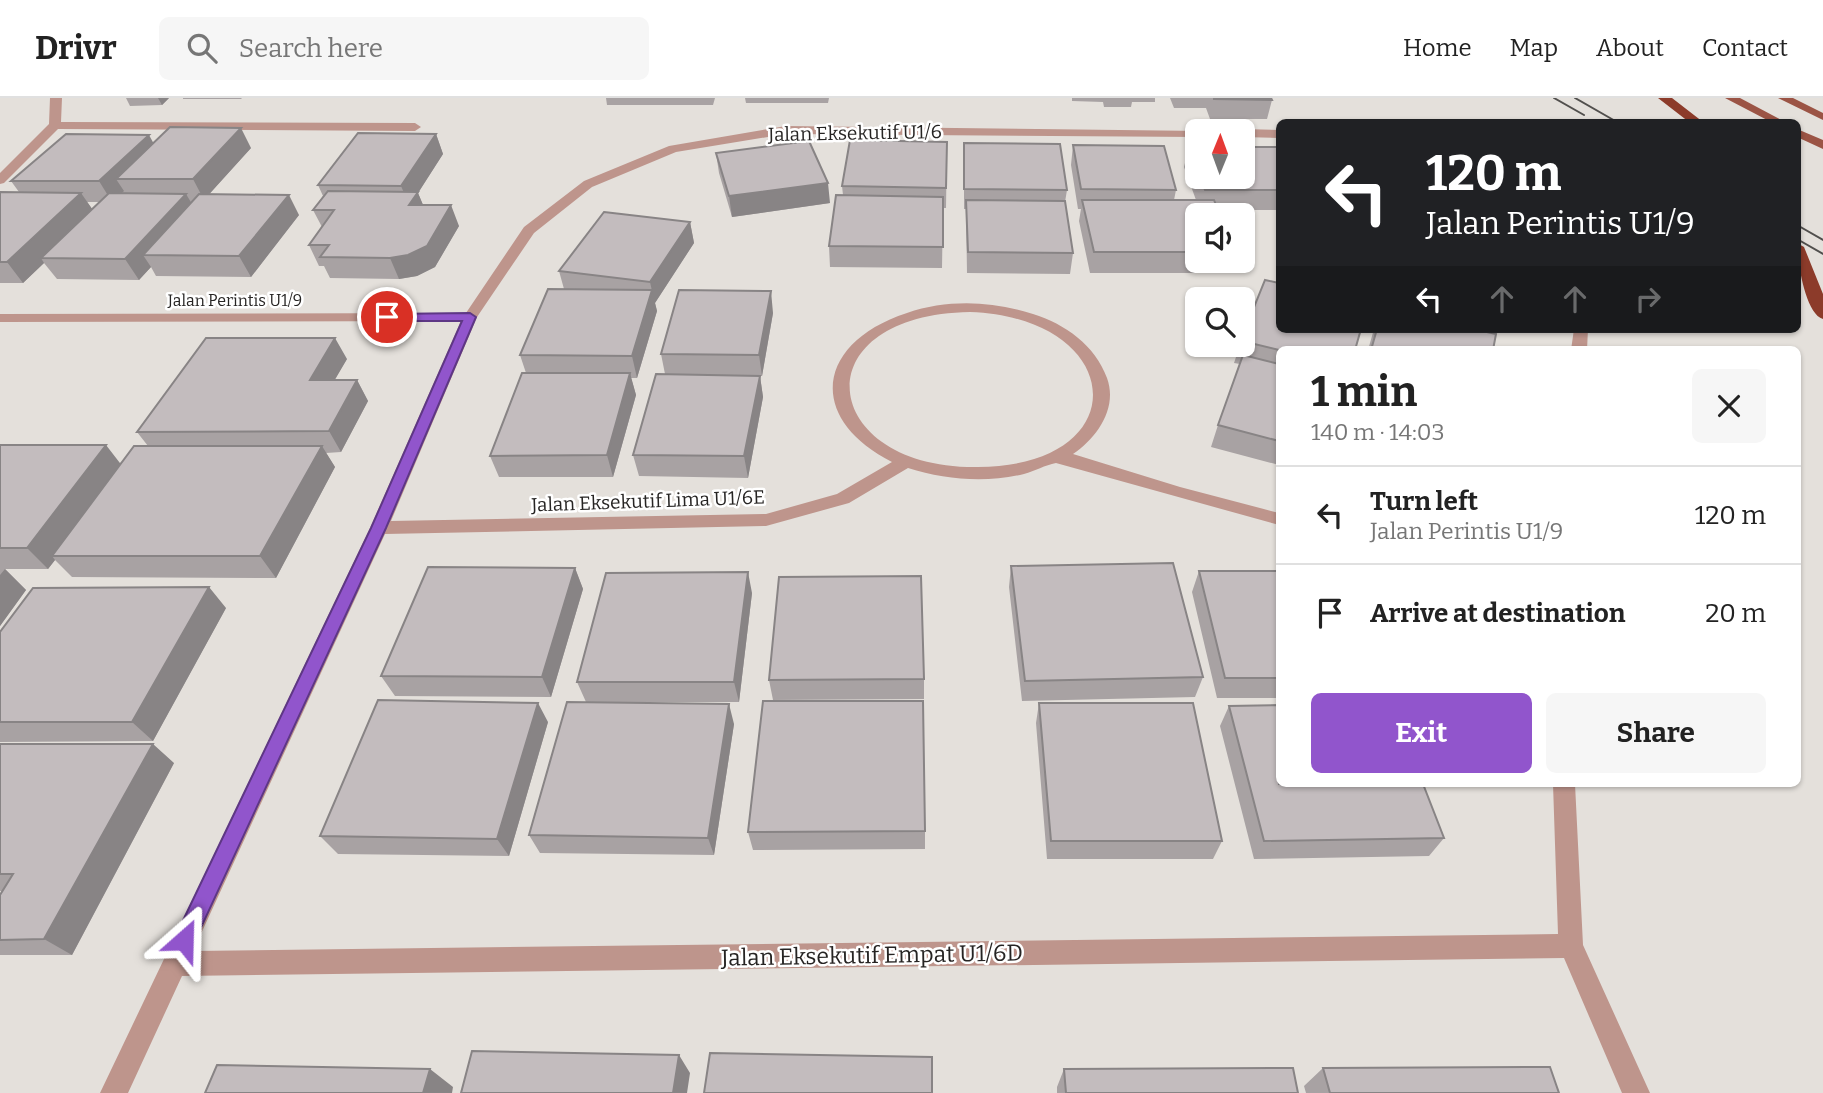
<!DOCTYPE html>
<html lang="en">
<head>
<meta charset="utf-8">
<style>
	:root { --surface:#fff; --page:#f6f6f6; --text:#222; --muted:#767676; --line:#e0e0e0; --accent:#9155cc }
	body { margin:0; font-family:Bitter,serif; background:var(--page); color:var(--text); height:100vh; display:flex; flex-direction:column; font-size:26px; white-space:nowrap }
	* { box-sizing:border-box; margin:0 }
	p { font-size:23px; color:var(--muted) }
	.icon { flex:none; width:38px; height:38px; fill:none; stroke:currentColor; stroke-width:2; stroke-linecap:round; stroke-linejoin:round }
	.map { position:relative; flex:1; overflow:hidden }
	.sheet { position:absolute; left:1276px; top:248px; width:525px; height:441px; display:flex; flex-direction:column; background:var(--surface); border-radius:10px; box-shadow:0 2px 5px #0004 }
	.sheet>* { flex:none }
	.top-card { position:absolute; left:1276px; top:21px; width:525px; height:214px; border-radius:10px; box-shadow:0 2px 5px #0004; background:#202124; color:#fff; overflow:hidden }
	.needle { width:46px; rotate:1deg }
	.buttons { position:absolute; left:1185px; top:21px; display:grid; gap:14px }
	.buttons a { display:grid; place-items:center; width:70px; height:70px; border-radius:10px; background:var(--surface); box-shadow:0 2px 5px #0004; font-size:35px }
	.pin { position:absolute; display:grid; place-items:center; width:60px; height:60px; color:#fff; margin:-30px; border:4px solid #fff; border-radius:50%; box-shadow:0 2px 7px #0007 }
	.me { position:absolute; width:77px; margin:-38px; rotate:25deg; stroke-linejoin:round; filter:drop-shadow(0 0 5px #0008) }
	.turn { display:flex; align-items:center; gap:24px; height:147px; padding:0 35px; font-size:32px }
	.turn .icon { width:91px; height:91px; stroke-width:2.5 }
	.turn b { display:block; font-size:49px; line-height:60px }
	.lanes { display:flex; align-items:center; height:66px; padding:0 35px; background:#0003; justify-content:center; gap:35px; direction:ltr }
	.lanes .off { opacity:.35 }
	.round { display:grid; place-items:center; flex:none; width:74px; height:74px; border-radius:10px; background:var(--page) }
	.headline { display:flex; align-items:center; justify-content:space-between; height:119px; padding:0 35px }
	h1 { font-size:42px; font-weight:700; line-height:52px }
	.action { display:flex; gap:14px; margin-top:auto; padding:14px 35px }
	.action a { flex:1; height:80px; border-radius:10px; background:var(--accent); color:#fff; font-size:28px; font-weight:700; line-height:80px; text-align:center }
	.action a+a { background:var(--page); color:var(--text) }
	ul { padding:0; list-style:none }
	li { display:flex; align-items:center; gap:21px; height:98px; padding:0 35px; border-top:2px solid var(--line) }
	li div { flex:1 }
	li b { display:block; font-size:26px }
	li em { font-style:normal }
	header { display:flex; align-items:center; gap:42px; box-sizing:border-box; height:98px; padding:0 35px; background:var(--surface); border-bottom:2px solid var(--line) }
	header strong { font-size:33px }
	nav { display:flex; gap:38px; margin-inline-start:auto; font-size:24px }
	.search { width:490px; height:63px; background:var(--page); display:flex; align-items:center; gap:18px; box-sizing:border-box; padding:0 24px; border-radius:10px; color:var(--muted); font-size:26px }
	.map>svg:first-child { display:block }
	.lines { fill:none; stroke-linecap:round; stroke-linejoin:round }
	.minor { fill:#be958c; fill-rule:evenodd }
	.primary { fill:#9b5445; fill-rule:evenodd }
	.motorway { fill:#8c3b2a; fill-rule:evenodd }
	.tram { stroke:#514f4d; stroke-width:2 }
	.wall { fill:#a8a2a3; fill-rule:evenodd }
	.shaded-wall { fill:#888485 }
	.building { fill:#c3bcbe; stroke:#888485; stroke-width:2 }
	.route { fill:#9155cc; stroke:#5e3785; stroke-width:2 }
	.labels { text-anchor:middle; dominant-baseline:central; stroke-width:5; stroke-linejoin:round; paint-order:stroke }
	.far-street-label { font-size:16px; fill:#262423; stroke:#fff }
	.street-label { font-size:19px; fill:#262423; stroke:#fff }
	.near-street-label { font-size:23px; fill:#262423; stroke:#fff }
</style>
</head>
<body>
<header>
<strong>Drivr</strong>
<div class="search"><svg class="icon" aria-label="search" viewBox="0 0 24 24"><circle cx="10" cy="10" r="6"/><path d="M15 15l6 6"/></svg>Search here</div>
<nav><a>Home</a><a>Map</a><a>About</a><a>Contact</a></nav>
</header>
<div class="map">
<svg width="1823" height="995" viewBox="0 0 1823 995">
	<rect width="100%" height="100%" fill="#e4e0db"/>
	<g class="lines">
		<path class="minor" d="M50,0H62L61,24L415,25L421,29L415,33L58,31L4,85L0,86V75L49,26Z
			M786,28L1202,33H1197V39L786,36L676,54L592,89L534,135L477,219L391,423L766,416L837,396L892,364C805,320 817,244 907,215C948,201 992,203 1033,216C1065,226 1095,247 1107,280C1118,310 1097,340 1073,356L1180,389L1279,415V427L1056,365C1045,367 1035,373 1024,376C987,385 945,382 908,370L849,405L766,428L385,436L193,853L1558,836L1553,686H1575L1583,847L1650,995H1622L1564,860L182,878L128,995H100L370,430L461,223L0,224V216L466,215L524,129L584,83L669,48ZM970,214C1127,220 1138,368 978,369C818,371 799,217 970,214Z
			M1242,31L1279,32V40L1242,39V33H1237Z
			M1574,231H1588L1587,252H1571Z"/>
		<path class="primary" d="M1725,0H1740L1785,24H1771Z
			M1778,0H1793L1823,15V22Z
			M1797,31L1823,42V51L1797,39Z"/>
		<path class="motorway" d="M1658,0H1672L1703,24H1689Z
			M1797,145L1804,149L1823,196V221C1805,216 1797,161 1797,145Z"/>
		<path class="tram" d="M1554,0L1584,17
			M1575,0L1617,24
			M1797,127L1823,142
			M1797,141L1823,156"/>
	</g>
	<path class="wall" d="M126,0H169L162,7L130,8Z
		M183,0H242L241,1H183Z
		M606,0H715L713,7H607Z
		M745,0H829L828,5H746Z
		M1072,0H1155V4H1132L1131,9H1104L1103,4L1072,3Z
		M1170,0H1271L1272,2L1267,21H1210L1206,10H1174Z
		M436,36L443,56L418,95L423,107L459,128L435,169L417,178L399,181L330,180L324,168H319L309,147L322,129L313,112L323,98L318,87Z
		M947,44L946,110H943L942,170L830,169L829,148L843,97L842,88Z
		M154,45L251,50L209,96L299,117L251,179L156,178L151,169L139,182L57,181L44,165L23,185H0V94H19L11,83ZM87,104H99L92,111Z
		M964,45L1067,92L1065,104L1073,155L1070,176L967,175L966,111H964Z
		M1073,47L1176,92L1174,102H1196L1184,69L1189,49H1197V79H1242L1279,53V112H1218L1197,117V163H1232L1229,175H1090L1079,123L1081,111H1078L1071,67Z
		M716,55L830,105L732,119L719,75Z
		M690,124L694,145L655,205L657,213L637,280H631L636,297L613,379H499L490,358L526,275L520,257L564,191L559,173Z
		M773,215L762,278H760L763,299L748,380L639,378L633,357L665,276L661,256Z
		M1374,231H1486L1484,234L1493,252H1368Z
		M1242,239L1279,252V367L1211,349L1218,327L1240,266L1234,265L1240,247H1242Z
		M347,261L334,282H357L368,303L341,354L326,355L335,369L276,480L72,479L55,462L48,471H5L26,492L0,528V347L120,365L148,348L137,334Z
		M1011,468L1203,579L1195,599L1022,603L1009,489Z
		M575,470L583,491L551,599L395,598L381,578Z
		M1199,473H1279V600H1217L1192,494Z
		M752,495L739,604H613L734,626L714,757L540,755L529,737L586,604L577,584Z
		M226,510L153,643L0,644V534Z
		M924,581V601L773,602L769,582Z
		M1039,605L1222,743L1213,761H1047L1036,625Z
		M1229,608L1444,740L1429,758L1254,761L1220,628Z
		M548,624L509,758L338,756L320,738Z
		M0,646L174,665L72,857H0V797L2,793H0Z
		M925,733V751L753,752L748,734Z
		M1323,970L1559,995H1306L1304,988Z
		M1064,971L1298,995H1057V989Z"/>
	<path class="shaded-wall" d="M158,0H169L162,7Z
		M241,30L251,50L204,102L193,81Z
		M436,36L443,56L418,95L426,114L418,127L401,88Z
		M149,37L160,57L116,81L124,93L112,104L99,83Z
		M828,85L830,105L732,119L729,98Z
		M81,95L95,115L41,160L44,165L23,185L7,164Z
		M186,96L198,116L143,157L151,169L139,182L125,161Z
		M289,97L299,117L251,179L239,158Z
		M451,107L459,128L435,169L417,178L399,181L390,160Z
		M690,124L694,145L655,205L657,213L637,280L632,258L652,193L650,184Z
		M771,193L773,215L762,278L759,257Z
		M335,240L347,261L322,304L310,282Z
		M630,275L636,297L613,379L607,357Z
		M760,278L763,299L748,380L744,358Z
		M357,282L368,303L341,354L329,333Z
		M106,347L123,369L52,458L55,462L48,471L27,450Z
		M322,348L335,369L276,480L260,458Z
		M575,470L583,491L551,599L542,579Z
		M5,471L26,492L0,528V477Z
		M748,474L752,495L739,604L734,584Z
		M209,489L226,510L153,643L132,624Z
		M538,605L548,624L509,758L497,741Z
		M729,606L734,626L714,757L708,740Z
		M153,646L174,665L72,857L44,841Z
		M679,957L690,975L687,995H673Z
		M430,971L453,989L452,995H423Z"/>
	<path class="building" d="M1214,0H1271L1272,2L1214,1Z
		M170,29L241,30L193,81H116Z
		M358,35L436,36L401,88L318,87Z
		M66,36L149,37L99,83H11Z
		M850,42L947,44L946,90L842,88Z
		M809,43L828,85L729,98L716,55Z
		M964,45L1060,46L1067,92L964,91Z
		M1073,47L1164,48L1176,92L1081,91Z
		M1189,49H1197V70Z
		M1242,49H1277L1279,53V92H1205L1200,79H1242Z
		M328,93L418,94L409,107H451L427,148L408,157L390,160L320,159L329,147H309L334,112H313Z
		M0,94L81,95L7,164H0Z
		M109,95L186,96L125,161L41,160Z
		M199,96L289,97L239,158L143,157Z
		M836,97L943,99V149L829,148Z
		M966,102L1065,103L1073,155L968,154Z
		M1082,102H1214L1220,117H1197V154H1094Z
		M604,114L690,124L650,184L559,173Z
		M1265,182L1279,185V231H1361L1355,252H1279L1242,243V239Z
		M548,191L652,192L632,258L520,257Z
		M679,192L771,193L759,257L661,256Z
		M1377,231H1473L1496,236L1493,252H1371Z
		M206,240H335L310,282H357L329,333L137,334Z
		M1243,257L1279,266V343L1218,327Z
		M522,275H630L607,357L490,358Z
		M656,276L760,278L744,358L633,357Z
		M0,347H106L27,450H0Z
		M134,348H322L260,458H52Z
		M1173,465L1203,579L1025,583L1011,468Z
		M428,469L575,470L542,579L381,578Z
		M1199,473H1279V580H1225Z
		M748,474L734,584H577L606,475Z
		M921,478L924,581L769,582L779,479Z
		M209,489L132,624H0V534L33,490Z
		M378,602L538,605L497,741L320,738Z
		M763,603H923L925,733L748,734Z
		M567,604L729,606L708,740L529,737Z
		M1039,605H1193L1222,743H1051Z
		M1279,607V686H1423L1444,740L1264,743L1229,608Z
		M0,646H153L44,841L0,842V797L13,776H0Z
		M472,953L679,957L673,995H461Z
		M710,955L932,959V995H704Z
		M217,967L430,971L423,995H205Z
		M1550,969L1559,995H1330L1323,970Z
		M1293,970L1298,995H1066L1064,971Z"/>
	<path class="route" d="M470,215L476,219L386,430L192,849L184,852L177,849L174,842L177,835L371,430L462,223H387L381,219L387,216Z"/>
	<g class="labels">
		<g class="far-street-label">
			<text x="235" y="202">Jalan Perintis U1/9</text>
		</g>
		<g class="street-label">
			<text transform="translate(855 35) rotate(-1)">Jalan Eksekutif U1/6</text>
			<text transform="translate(648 403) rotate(-2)">Jalan Eksekutif Lima U1/6E</text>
		</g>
		<g class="near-street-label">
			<text transform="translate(872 857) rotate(-1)">Jalan Eksekutif Empat U1/6D</text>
		</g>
	</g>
</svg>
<div class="buttons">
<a><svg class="needle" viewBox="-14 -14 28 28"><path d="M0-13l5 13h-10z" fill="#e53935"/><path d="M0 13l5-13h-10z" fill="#767676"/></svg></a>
<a><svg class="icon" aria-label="sound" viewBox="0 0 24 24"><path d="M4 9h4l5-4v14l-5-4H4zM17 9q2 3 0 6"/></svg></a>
<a><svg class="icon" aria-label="search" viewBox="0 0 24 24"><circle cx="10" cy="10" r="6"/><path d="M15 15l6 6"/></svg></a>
</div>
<div class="pin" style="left:387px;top:219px;background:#d93025"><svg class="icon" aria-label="arrive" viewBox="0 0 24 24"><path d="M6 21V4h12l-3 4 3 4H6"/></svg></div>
<svg class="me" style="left:184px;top:842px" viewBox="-20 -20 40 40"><path d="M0-17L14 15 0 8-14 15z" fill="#9155cc" stroke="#fff" stroke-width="4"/></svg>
<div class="top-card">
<div class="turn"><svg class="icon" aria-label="left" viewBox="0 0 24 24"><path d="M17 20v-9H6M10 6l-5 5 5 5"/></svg><div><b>120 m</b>Jalan Perintis U1/9</div></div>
<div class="lanes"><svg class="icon" aria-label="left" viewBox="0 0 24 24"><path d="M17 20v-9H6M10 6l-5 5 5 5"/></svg><svg class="icon off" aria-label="ahead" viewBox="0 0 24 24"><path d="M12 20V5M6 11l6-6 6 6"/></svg><svg class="icon off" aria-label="ahead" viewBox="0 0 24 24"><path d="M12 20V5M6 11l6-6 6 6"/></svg><svg class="icon off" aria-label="right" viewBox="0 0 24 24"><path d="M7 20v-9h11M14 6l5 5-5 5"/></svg></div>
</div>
<section class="sheet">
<div class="headline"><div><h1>1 min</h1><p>140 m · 14:03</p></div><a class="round"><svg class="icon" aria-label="close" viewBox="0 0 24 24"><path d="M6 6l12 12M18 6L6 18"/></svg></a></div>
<ul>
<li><svg class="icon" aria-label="left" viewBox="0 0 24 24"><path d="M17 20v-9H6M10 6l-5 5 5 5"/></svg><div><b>Turn left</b><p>Jalan Perintis U1/9</p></div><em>120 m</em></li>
<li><svg class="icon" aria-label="arrive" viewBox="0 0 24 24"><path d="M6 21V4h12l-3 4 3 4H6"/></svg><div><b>Arrive at destination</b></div><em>20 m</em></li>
</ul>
<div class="action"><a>Exit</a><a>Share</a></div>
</section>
</div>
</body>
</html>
